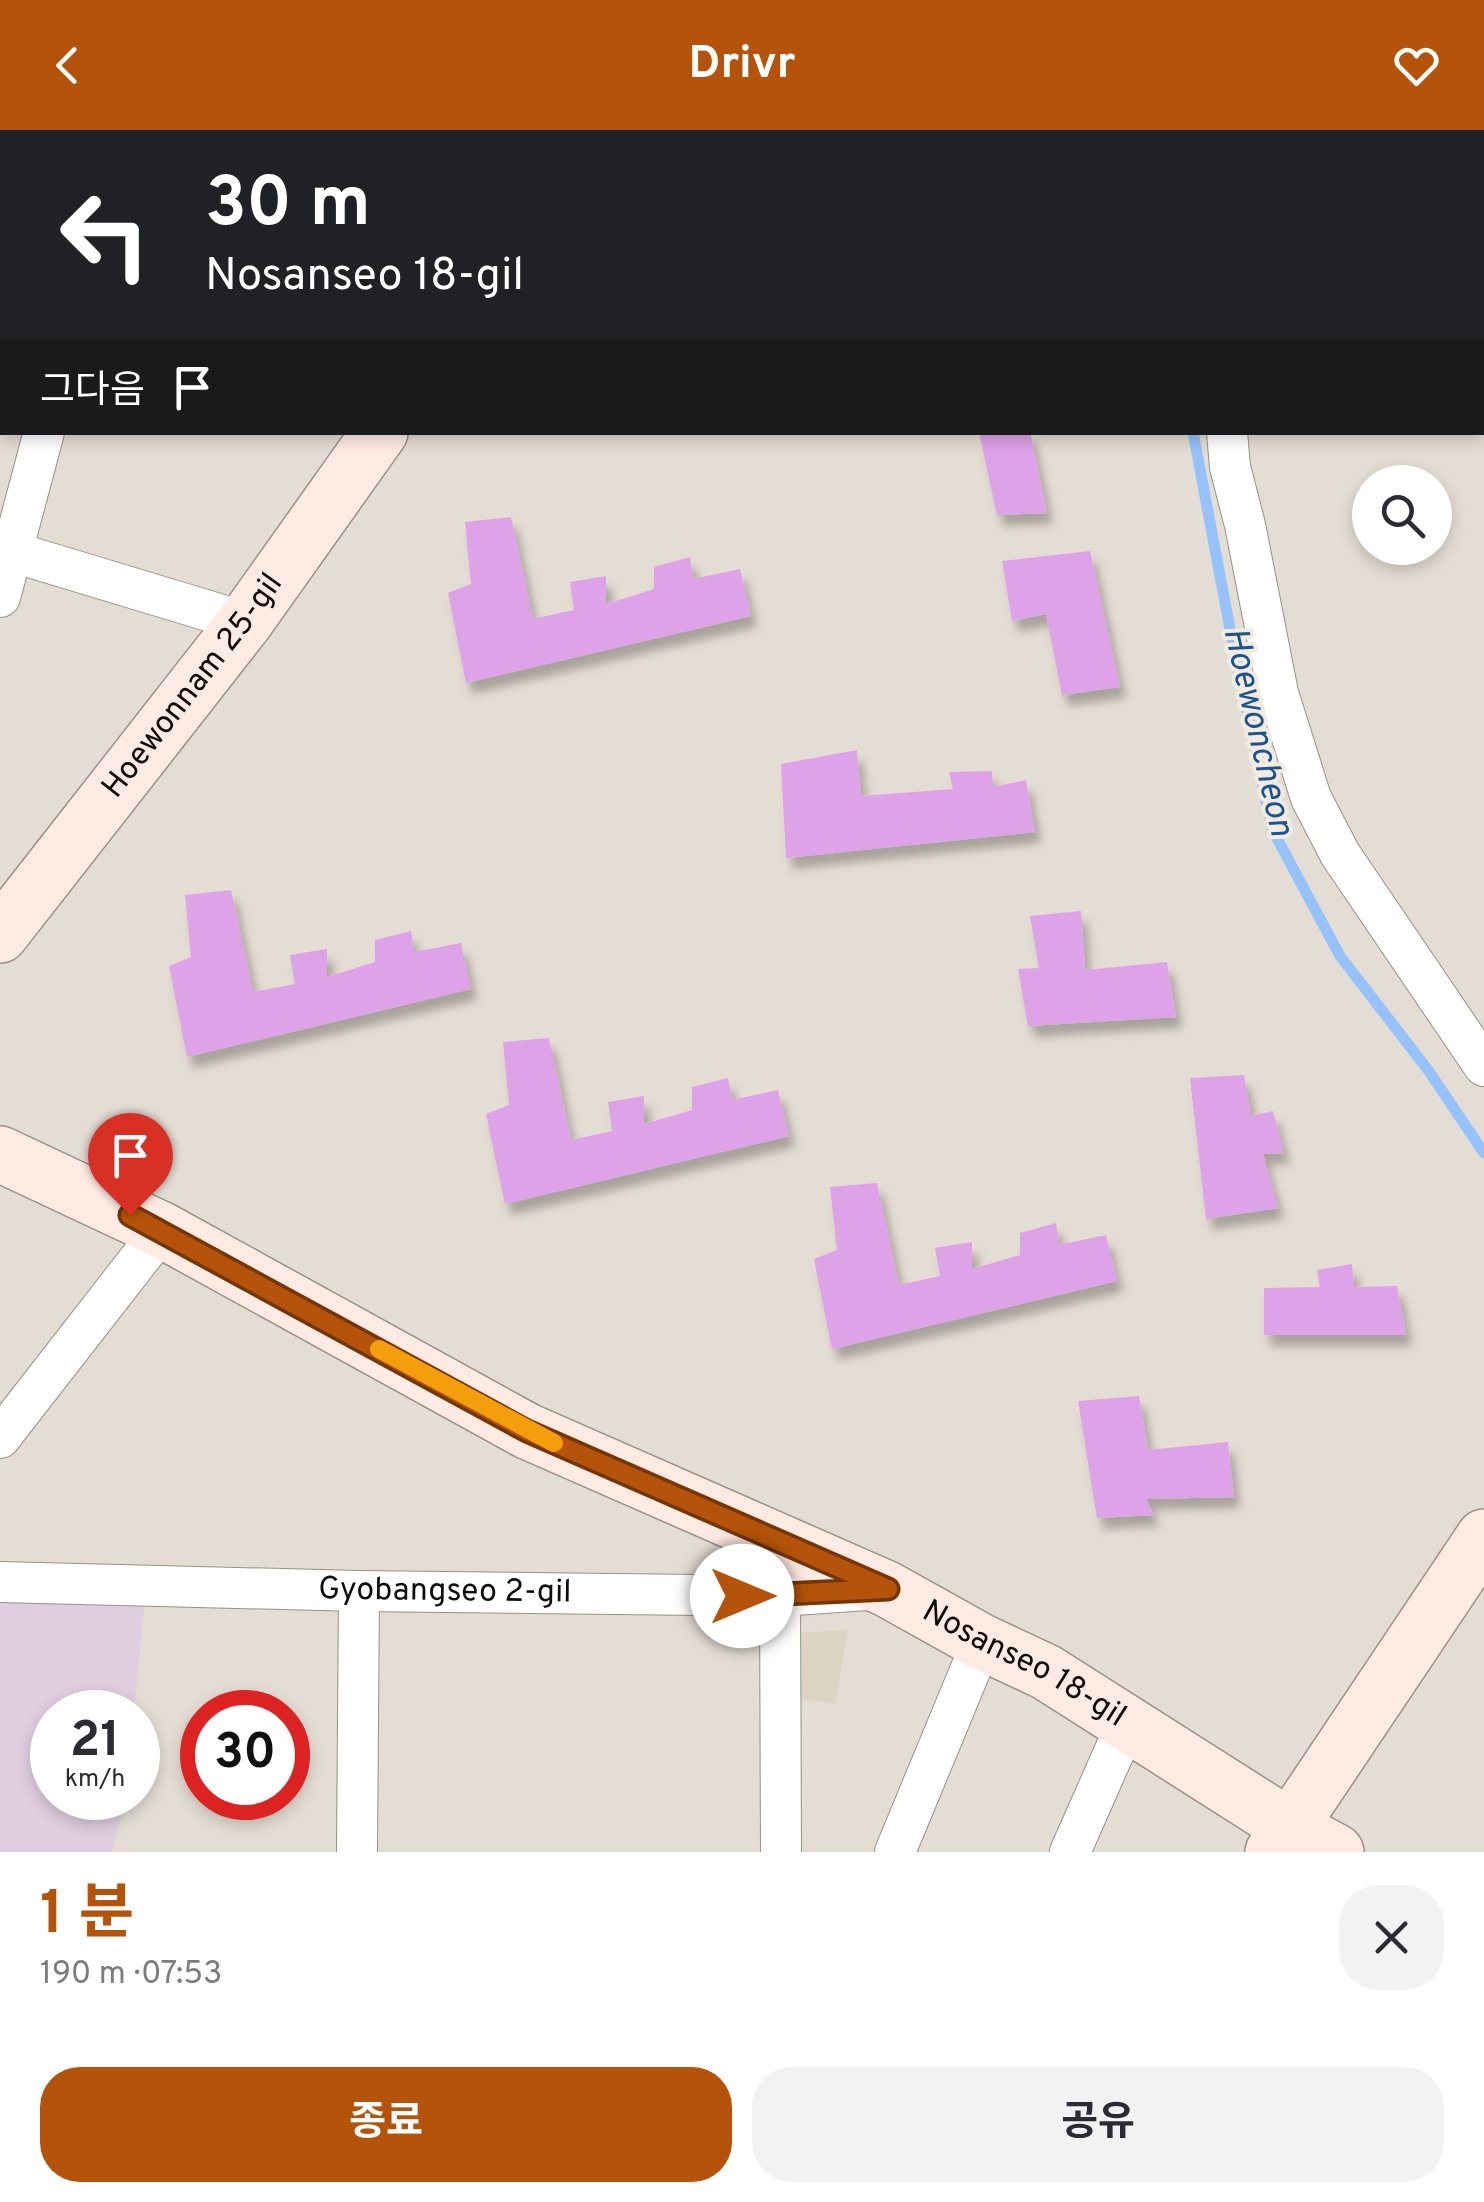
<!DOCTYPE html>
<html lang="ko">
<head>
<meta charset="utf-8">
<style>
	:root { --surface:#fff; --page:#f2f2f3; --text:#2b2b33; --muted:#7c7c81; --accent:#b45309 }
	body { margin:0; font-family:Overpass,"Noto Sans KR",sans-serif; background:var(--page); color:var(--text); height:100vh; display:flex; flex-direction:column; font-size:38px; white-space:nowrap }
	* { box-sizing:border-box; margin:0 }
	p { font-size:32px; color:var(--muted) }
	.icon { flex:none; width:55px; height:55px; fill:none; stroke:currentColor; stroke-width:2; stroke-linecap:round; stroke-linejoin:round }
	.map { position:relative; height:1722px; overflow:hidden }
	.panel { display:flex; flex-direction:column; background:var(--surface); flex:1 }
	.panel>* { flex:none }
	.top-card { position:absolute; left:0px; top:0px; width:1485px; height:305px; box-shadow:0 5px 15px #0003; background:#202124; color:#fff; overflow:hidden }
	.buttons { position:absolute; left:1352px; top:335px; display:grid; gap:20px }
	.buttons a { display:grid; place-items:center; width:100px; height:100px; border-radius:50%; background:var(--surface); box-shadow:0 5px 15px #0003; font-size:50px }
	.speed { position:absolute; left:30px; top:1560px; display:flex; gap:20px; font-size:50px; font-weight:700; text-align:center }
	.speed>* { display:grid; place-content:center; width:130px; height:130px; border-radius:50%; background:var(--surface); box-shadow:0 5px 15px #0003; line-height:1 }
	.speed small { font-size:25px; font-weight:400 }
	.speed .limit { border:15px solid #d22; background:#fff; color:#111 }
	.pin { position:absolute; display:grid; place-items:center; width:85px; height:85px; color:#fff; margin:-102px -42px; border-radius:50% 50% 50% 0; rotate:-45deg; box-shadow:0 0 10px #0007 }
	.pin .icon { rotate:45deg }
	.me { position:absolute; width:110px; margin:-55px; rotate:90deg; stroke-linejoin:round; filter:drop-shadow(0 0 8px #0008) }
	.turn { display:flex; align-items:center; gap:35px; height:210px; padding:0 40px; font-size:45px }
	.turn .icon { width:130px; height:130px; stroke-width:2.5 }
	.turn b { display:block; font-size:70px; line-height:85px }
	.then { display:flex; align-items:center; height:95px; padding:0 40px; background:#0003; gap:20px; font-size:38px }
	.round { display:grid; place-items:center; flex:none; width:105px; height:105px; border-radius:40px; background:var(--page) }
	.overview { display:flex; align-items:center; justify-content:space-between; height:170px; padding:0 40px }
	h1 { font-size:60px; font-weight:700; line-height:75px; color:var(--accent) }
	.action { display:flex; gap:20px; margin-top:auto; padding:20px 40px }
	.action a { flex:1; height:115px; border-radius:40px; background:var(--accent); color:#fff; font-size:40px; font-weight:700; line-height:115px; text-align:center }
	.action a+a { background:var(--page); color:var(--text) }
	header { display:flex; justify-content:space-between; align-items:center; height:130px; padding:0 40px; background:var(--accent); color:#fff; font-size:45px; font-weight:700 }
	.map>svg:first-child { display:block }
	.built { fill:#ddd3c2 }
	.education { fill:#dfcee0 }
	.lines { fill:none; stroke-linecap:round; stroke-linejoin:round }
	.stream { stroke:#95c2fa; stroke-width:11 }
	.building { fill:#dea2e8; filter:url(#shadow) }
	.minor-casing { stroke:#979187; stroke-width:42 }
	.secondary-casing { stroke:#979187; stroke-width:58 }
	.minor { stroke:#fff; stroke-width:40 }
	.secondary { stroke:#ffebe4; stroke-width:55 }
	.route-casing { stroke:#753606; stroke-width:25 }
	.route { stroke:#b45309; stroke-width:18 }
	.slow { stroke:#f59e0b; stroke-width:18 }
	.labels { text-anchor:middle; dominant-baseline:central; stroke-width:8; stroke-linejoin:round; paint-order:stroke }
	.street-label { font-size:32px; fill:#0f0d0a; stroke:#f1ebe0 }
	.water-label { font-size:35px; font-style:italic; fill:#1c5391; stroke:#f1ebe0 }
</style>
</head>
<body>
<header><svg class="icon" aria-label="back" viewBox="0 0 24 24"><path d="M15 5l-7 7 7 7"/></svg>Drivr<svg class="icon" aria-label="heart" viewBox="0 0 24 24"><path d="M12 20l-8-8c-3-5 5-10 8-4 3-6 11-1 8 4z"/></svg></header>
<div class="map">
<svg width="1484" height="1722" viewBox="0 0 1484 1722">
	<defs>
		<filter id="shadow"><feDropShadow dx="6" dy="11" stdDeviation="5" flood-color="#0004"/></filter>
	</defs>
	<rect width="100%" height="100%" fill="#e4ddd3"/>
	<path class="built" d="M848,1500L835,1574L774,1565L771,1504Z"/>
	<path class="education" d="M0,1466L144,1477L134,1582H52V1668H126L112,1722H0Z"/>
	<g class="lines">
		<path class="stream" d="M1145,0L1146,2
			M1193,302L1230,499L1272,699L1340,826L1428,940L1484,1023"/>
	</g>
	<path class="building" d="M979,302H1030L1047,383L997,385Z
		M511,387L533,489L574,480L570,452L606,446V474L654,459V437L690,427L693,449L740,439L751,486L466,553L448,463L471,454L465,392Z
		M1090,421L1120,557L1062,565L1046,484L1012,491L1002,431Z
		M857,620L861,666L953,659L949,642L992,641L993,657L1026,650L1035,702L786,728L781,634Z
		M231,760L253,862L295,854L290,825L327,819V847L375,832V810L411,801L414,822L461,813L471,859L187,927L169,836L191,827L185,765Z
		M1081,781L1085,840L1167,832L1176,887L1028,896L1018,839L1039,838L1030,786Z
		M549,908L571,1010L612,1001L608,972L644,966V994L692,980V957L728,948L732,970L778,960L789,1006L505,1074L486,984L509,975L503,912Z
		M1244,945L1251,986L1273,981L1284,1023L1263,1024L1278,1078L1206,1089L1190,948Z
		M877,1053L899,1155L940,1146L935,1118L972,1112V1139L1020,1125V1103L1056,1093L1059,1115L1106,1105L1117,1151L832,1219L814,1129L837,1120L830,1057Z
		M1352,1134L1354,1157L1397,1156L1406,1205H1264V1158L1320,1157L1317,1140Z
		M1139,1266L1148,1320L1228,1312L1234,1367L1146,1369L1154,1385L1097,1388L1078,1271Z"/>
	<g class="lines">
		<defs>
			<g id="minor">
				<path d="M429,0L438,2"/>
				<path d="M1181,0L1182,2"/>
				<path d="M122,2L123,0"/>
				<path d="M1227,302L1230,337L1245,395L1278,563L1311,668L1340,724L1484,936"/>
				<path d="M0,418L245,492"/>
				<path d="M0,467L44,302"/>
				<path d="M0,1308L162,1100"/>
				<path id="s1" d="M0,1452L359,1461L780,1466L881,1459"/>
				<path d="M780,1466L781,1722"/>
				<path d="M357,1722L359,1461"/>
				<path d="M895,1722L982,1512"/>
				<path d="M1070,1722L1127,1593"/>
			</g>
			<g id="secondary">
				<path d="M601,2L603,0"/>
				<path id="s2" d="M0,805L245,492L380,302"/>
				<path id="s3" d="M0,1024L162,1100L527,1301L887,1459L982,1512L1046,1542L1290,1697L1336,1722"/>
				<path d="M1273,1722L1484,1407"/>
			</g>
		</defs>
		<use href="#minor" class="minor-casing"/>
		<use href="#secondary" class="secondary-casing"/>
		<use href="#minor" class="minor"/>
		<use href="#secondary" class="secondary"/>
	</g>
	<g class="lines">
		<defs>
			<path id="route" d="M130,1085L527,1301L888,1459L742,1466"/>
		</defs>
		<use href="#route" class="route-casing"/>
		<use href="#route" class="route"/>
		<path class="slow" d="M379,1219L554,1313"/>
	</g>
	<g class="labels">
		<g class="street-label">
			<text stroke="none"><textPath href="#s2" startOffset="315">Hoewonnam 25-gil</textPath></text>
			<text stroke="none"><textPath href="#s1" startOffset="445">Gyobangseo 2-gil</textPath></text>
			<text stroke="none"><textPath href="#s3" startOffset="1145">Nosanseo 18-gil</textPath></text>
		</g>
		<g class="water-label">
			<text transform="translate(1257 602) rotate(77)">Hoewoncheon</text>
		</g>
	</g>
</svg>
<div class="buttons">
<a><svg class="icon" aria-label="search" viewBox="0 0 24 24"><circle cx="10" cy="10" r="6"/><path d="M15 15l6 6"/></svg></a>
</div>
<div class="speed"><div>21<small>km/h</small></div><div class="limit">30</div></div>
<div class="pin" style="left:130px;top:1085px;background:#d93025"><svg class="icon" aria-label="arrive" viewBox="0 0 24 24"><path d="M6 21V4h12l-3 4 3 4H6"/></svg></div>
<svg class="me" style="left:742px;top:1466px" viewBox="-20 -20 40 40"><circle r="19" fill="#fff"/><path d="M0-13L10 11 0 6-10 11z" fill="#b45309"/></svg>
<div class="top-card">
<div class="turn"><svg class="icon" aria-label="left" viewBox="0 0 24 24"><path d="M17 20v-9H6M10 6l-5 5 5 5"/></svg><div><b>30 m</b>Nosanseo 18-gil</div></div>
<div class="then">그다음<svg class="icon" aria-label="arrive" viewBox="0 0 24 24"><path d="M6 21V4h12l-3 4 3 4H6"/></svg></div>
</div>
</div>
<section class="panel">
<div class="overview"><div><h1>1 분</h1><p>190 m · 07:53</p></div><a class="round"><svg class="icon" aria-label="close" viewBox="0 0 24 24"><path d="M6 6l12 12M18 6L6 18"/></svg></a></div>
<div class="action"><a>종료</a><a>공유</a></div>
</section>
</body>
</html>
